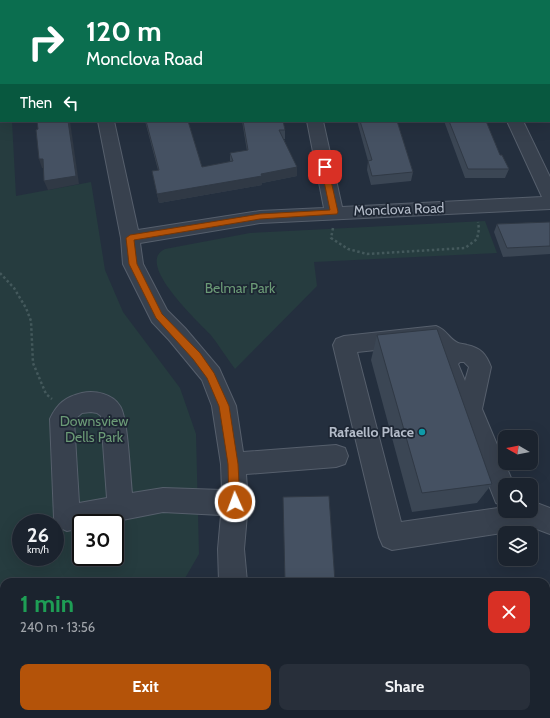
<!DOCTYPE html>
<html lang="en">
<head>
<meta charset="utf-8">
<style>
	:root { --surface:#1b232e; --page:#282f3a; --text:#f1f3f6; --muted:#a0a4aa; --line:#39404a; --accent:#b45309 }
	body { margin:0; font-family:Cabin,sans-serif; background:var(--page); color:var(--text); height:100vh; display:flex; flex-direction:column; font-size:15px; white-space:nowrap }
	* { box-sizing:border-box; margin:0 }
	p { font-size:13px; color:var(--muted) }
	.icon { flex:none; width:22px; height:22px; fill:none; stroke:currentColor; stroke-width:2; stroke-linecap:round; stroke-linejoin:round }
	.map { position:relative; flex:1; overflow:hidden }
	.sheet { position:absolute; left:0px; top:578px; width:550px; height:140px; display:flex; flex-direction:column; background:var(--surface); border-radius:12px 12px 0 0; box-shadow:0 4px 16px #0002,0 0 0 1px var(--line) }
	.sheet>* { flex:none }
	.banner { position:absolute; left:0px; top:0px; width:550px; height:122px; box-shadow:0 4px 16px #0002,0 0 0 1px var(--line); background:#0b6e4f; color:#fff; overflow:hidden }
	.needle { width:26px; rotate:279deg }
	.tools { position:absolute; left:498px; top:430px; display:grid; gap:8px }
	.tools a { display:grid; place-items:center; width:40px; height:40px; border-radius:8px; background:var(--surface); box-shadow:0 4px 16px #0002,0 0 0 1px var(--line); font-size:20px }
	.speed { position:absolute; left:12px; top:514px; display:flex; gap:8px; font-size:20px; font-weight:700; text-align:center }
	.speed>* { display:grid; place-content:center; width:52px; height:52px; border-radius:50%; background:var(--surface); box-shadow:0 4px 16px #0002,0 0 0 1px var(--line); line-height:1 }
	.speed small { font-size:10px; font-weight:400 }
	.speed .limit { border:2px solid #111; border-radius:6px; background:#fff; color:#111 }
	.pin { position:absolute; display:grid; place-items:center; width:34px; height:34px; color:#fff; margin:-17px; border-radius:8px; box-shadow:0 2px 6px #0006 }
	.me { position:absolute; width:44px; margin:-22px; rotate:358deg; stroke-linejoin:round; filter:drop-shadow(0 0 3px #0008) }
	.turn { display:flex; align-items:center; gap:14px; height:84px; padding:0 20px; font-size:18px }
	.turn .icon { width:52px; height:52px; stroke-width:2.5 }
	.turn b { display:block; font-size:28px; line-height:34px }
	.then { display:flex; align-items:center; height:38px; padding:0 20px; background:#0003; gap:8px; font-size:15px }
	.round { display:grid; place-items:center; flex:none; width:42px; height:42px; border-radius:8px; background:var(--page) }
	.summary { display:flex; align-items:center; justify-content:space-between; height:68px; padding:0 20px }
	h1 { font-size:24px; font-weight:700; line-height:30px; color:#1e9e55 }
	.cta { display:flex; gap:8px; margin-top:auto; padding:8px 20px }
	.cta a { flex:1; height:46px; border-radius:8px; background:var(--accent); color:#fff; font-size:16px; font-weight:700; line-height:46px; text-align:center }
	.cta a+a { background:var(--page); color:var(--text) }
	.map>svg:first-child { display:block }
	.green { fill:#263c3f; fill-rule:evenodd }
	.lines { fill:none; stroke-linecap:round; stroke-linejoin:round }
	.minor-casing { stroke:#565f6c; stroke-width:2 }
	.major-casing { stroke:#414a57; stroke-width:2 }
	.path { stroke:#44595c; stroke-width:2.5; stroke-dasharray:2.5 2.5; stroke-linecap:butt }
	.minor { fill:#38414e; fill-rule:evenodd }
	.major { fill:#56606e; fill-rule:evenodd }
	.wall { fill:#3b4654 }
	.shaded-wall { fill:#303945 }
	.building { fill:#455162; stroke:#303945 }
	.route { fill:#b45309; stroke:#753606 }
	.culture-dot { fill:#0f9aa8; stroke:#1d2633; stroke-width:1.5 }
	.labels { text-anchor:middle; dominant-baseline:central; stroke-width:3.5; stroke-linejoin:round; paint-order:stroke }
	.street-label { font-size:14px; fill:#b4bcc9; stroke:#1d2633 }
	.park-label { font-size:14px; fill:#6b9a76; stroke:#1d2633 }
	.poi-label { font-size:14px; font-weight:bold; fill:#b4bcc9; stroke:#1d2633; text-anchor:end }
</style>
</head>
<body>
<div class="map">
<svg width="550" height="718" viewBox="0 0 550 718">
	<rect width="100%" height="100%" fill="#242f3e"/>
	<path class="green" d="M0,50L1,121H12L16,196L91,182L105,270L123,312L180,388L196,434L199,554L184,580L176,582H4V592L0,593ZM21,523H55V557H21ZM81,523H115V557H81Z
		M485,221L497,253L314,262L317,286L235,369C226,357 219,345 210,334C199,322 134,263 165,249L250,233Z
		M546,712H550V718H260L440,714H546Z"/>
	<g class="lines">
		<defs>
			<path id="minor" d="M74,0H88V1H74Z
				M435,0H449V1H435Z
				M98,121H114L138,230L260,211L324,208L307,121H323L342,207L542,197L507,121H523L550,177V209L260,223L140,243L143,264L167,310L185,328L219,368L236,406L243,452L336,445L345,448L348,456L345,464L336,467L246,474L248,503L244,549L247,582H219L218,549L221,515L163,512L107,523H81V528L67,531L58,527L54,518L50,419C57,404 65,397 82,393C95,390 113,394 120,406C128,418 130,476 132,493L163,488L222,490L221,464L212,406L202,380L169,340L152,322L123,264L121,238ZM91,412L97,413L101,416L107,498L79,503L74,420L82,413Z
				M436,326C447,330 449,339 458,343C460,344 465,344 467,345C481,348 486,354 491,367L482,409L514,485H505V506L496,503L461,415L455,409L436,364L440,353L431,344L357,352L401,522L505,507V511H531V503L534,502L550,508V534L534,528L392,550L383,546L379,537L333,345L336,339L344,336ZM460,362H464L469,367L465,381L458,364Z
				M223,714H253V718H223Z
				M269,714H299V718H269Z"/>
			<path id="major" d="M0,643H4V673H0Z
				M546,643H550V673H546Z"/>
		</defs>
		<use href="#minor" class="minor-casing"/>
		<use href="#major" class="major-casing"/>
		<path class="path" d="M333,228L331,238L348,249L367,254L465,248L477,239L479,229L478,222
			M0,273L14,288L26,308L31,321L33,363L46,394L52,399"/>
		<use href="#minor" class="minor"/>
		<use href="#major" class="major"/>
	</g>
	<path class="wall" d="M382,0H420V1H383Z
		M473,0H510L511,1H474Z
		M542,0H550V10L549,9V1H542Z
		M549,52L550,54V113L549,112Z
		M145,121H188L202,167L230,162V153L247,151L242,121H283L285,130V139H284L297,176L262,183V185L159,203L152,171L158,170Z
		M357,121H397L413,172L411,181L371,185L367,170L368,161Z
		M444,121H486L500,155L509,169L505,178H465Z
		M550,222V254L503,257L494,232L497,224Z
		M377,335L492,484L477,503L412,512L371,360Z"/>
	<path class="shaded-wall" d="M68,121H70L79,184L48,190L44,181Z
		M39,159H43L46,168H42Z
		M297,167V176L262,183V185L159,203L157,194Z"/>
	<path class="building" d="M23,0H52V1H23Z
		M114,0H147V1H114Z
		M268,0H323V1H266Z
		M388,0H420V1H389Z
		M481,0H510L511,1H482Z
		M549,52L550,54V99L549,98Z
		M37,121H68L76,176L44,181L43,159H39L36,130L38,129Z
		M146,121H188L202,167L233,161L230,153L248,150L243,121H283L285,130H279L297,167L261,174L262,176L157,194L152,171L159,170Z
		M360,121H397L413,172L372,176L368,161L372,160Z
		M449,121H486L500,155H502L509,169H468Z
		M550,222V246L507,248L497,224Z
		M437,329L492,484L422,493L377,335Z
		M329,496L335,582H285L283,497Z"/>
	<path class="route" d="M325,164L328,167L338,212L337,214L260,219L134,240L137,264L162,314L200,353L214,373L229,406L238,464L240,502L238,506L235,508L231,506L229,502L228,464L219,406L207,378L193,359L156,318L129,264L126,238L130,235L260,214L330,210L321,167Z"/>
	<circle class="culture-dot" cx="422" cy="432" r="4"/>
	<g class="labels">
		<g class="street-label">
			<text transform="translate(399 209) rotate(-2)">Monclova Road</text>
		</g>
		<g class="park-label">
			<text x="240" y="288">Belmar Park</text>
			<text x="94" y="421">Downsview<tspan x="94" dy="16">Dells Park</tspan></text>
		</g>
		<g class="poi-label">
			<text x="414" y="432">Rafaello Place</text>
		</g>
	</g>
</svg>
<div class="tools">
<a><svg class="needle" viewBox="-14 -14 28 28"><path d="M0-13l5 13h-10z" fill="#e53935"/><path d="M0 13l5-13h-10z" fill="#a0a4aa"/></svg></a>
<a><svg class="icon" aria-label="search" viewBox="0 0 24 24"><circle cx="10" cy="10" r="6"/><path d="M15 15l6 6"/></svg></a>
<a><svg class="icon" aria-label="layers" viewBox="0 0 24 24"><path d="M12 4l9 5-9 5-9-5zM3 14l9 5 9-5"/></svg></a>
</div>
<div class="speed"><div>26<small>km/h</small></div><div class="limit">30</div></div>
<div class="pin" style="left:325px;top:167px;background:#d93025"><svg class="icon" aria-label="arrive" viewBox="0 0 24 24"><path d="M6 21V4h12l-3 4 3 4H6"/></svg></div>
<svg class="me" style="left:235px;top:502px" viewBox="-20 -20 40 40"><circle r="17" fill="#b45309" stroke="#fff" stroke-width="3"/><path d="M0-11L8 9 0 5-8 9z" fill="#fff"/></svg>
<div class="banner">
<div class="turn"><svg class="icon" aria-label="right" viewBox="0 0 24 24"><path d="M7 20v-9h11M14 6l5 5-5 5"/></svg><div><b>120 m</b>Monclova Road</div></div>
<div class="then">Then<svg class="icon" aria-label="left" viewBox="0 0 24 24"><path d="M17 20v-9H6M10 6l-5 5 5 5"/></svg></div>
</div>
<section class="sheet">
<div class="summary"><div><h1>1 min</h1><p>240 m · 13:56</p></div><a class="round" style="background:#d93025;color:#fff"><svg class="icon" aria-label="close" viewBox="0 0 24 24"><path d="M6 6l12 12M18 6L6 18"/></svg></a></div>
<div class="cta"><a>Exit</a><a>Share</a></div>
</section>
</div>
</body>
</html>
